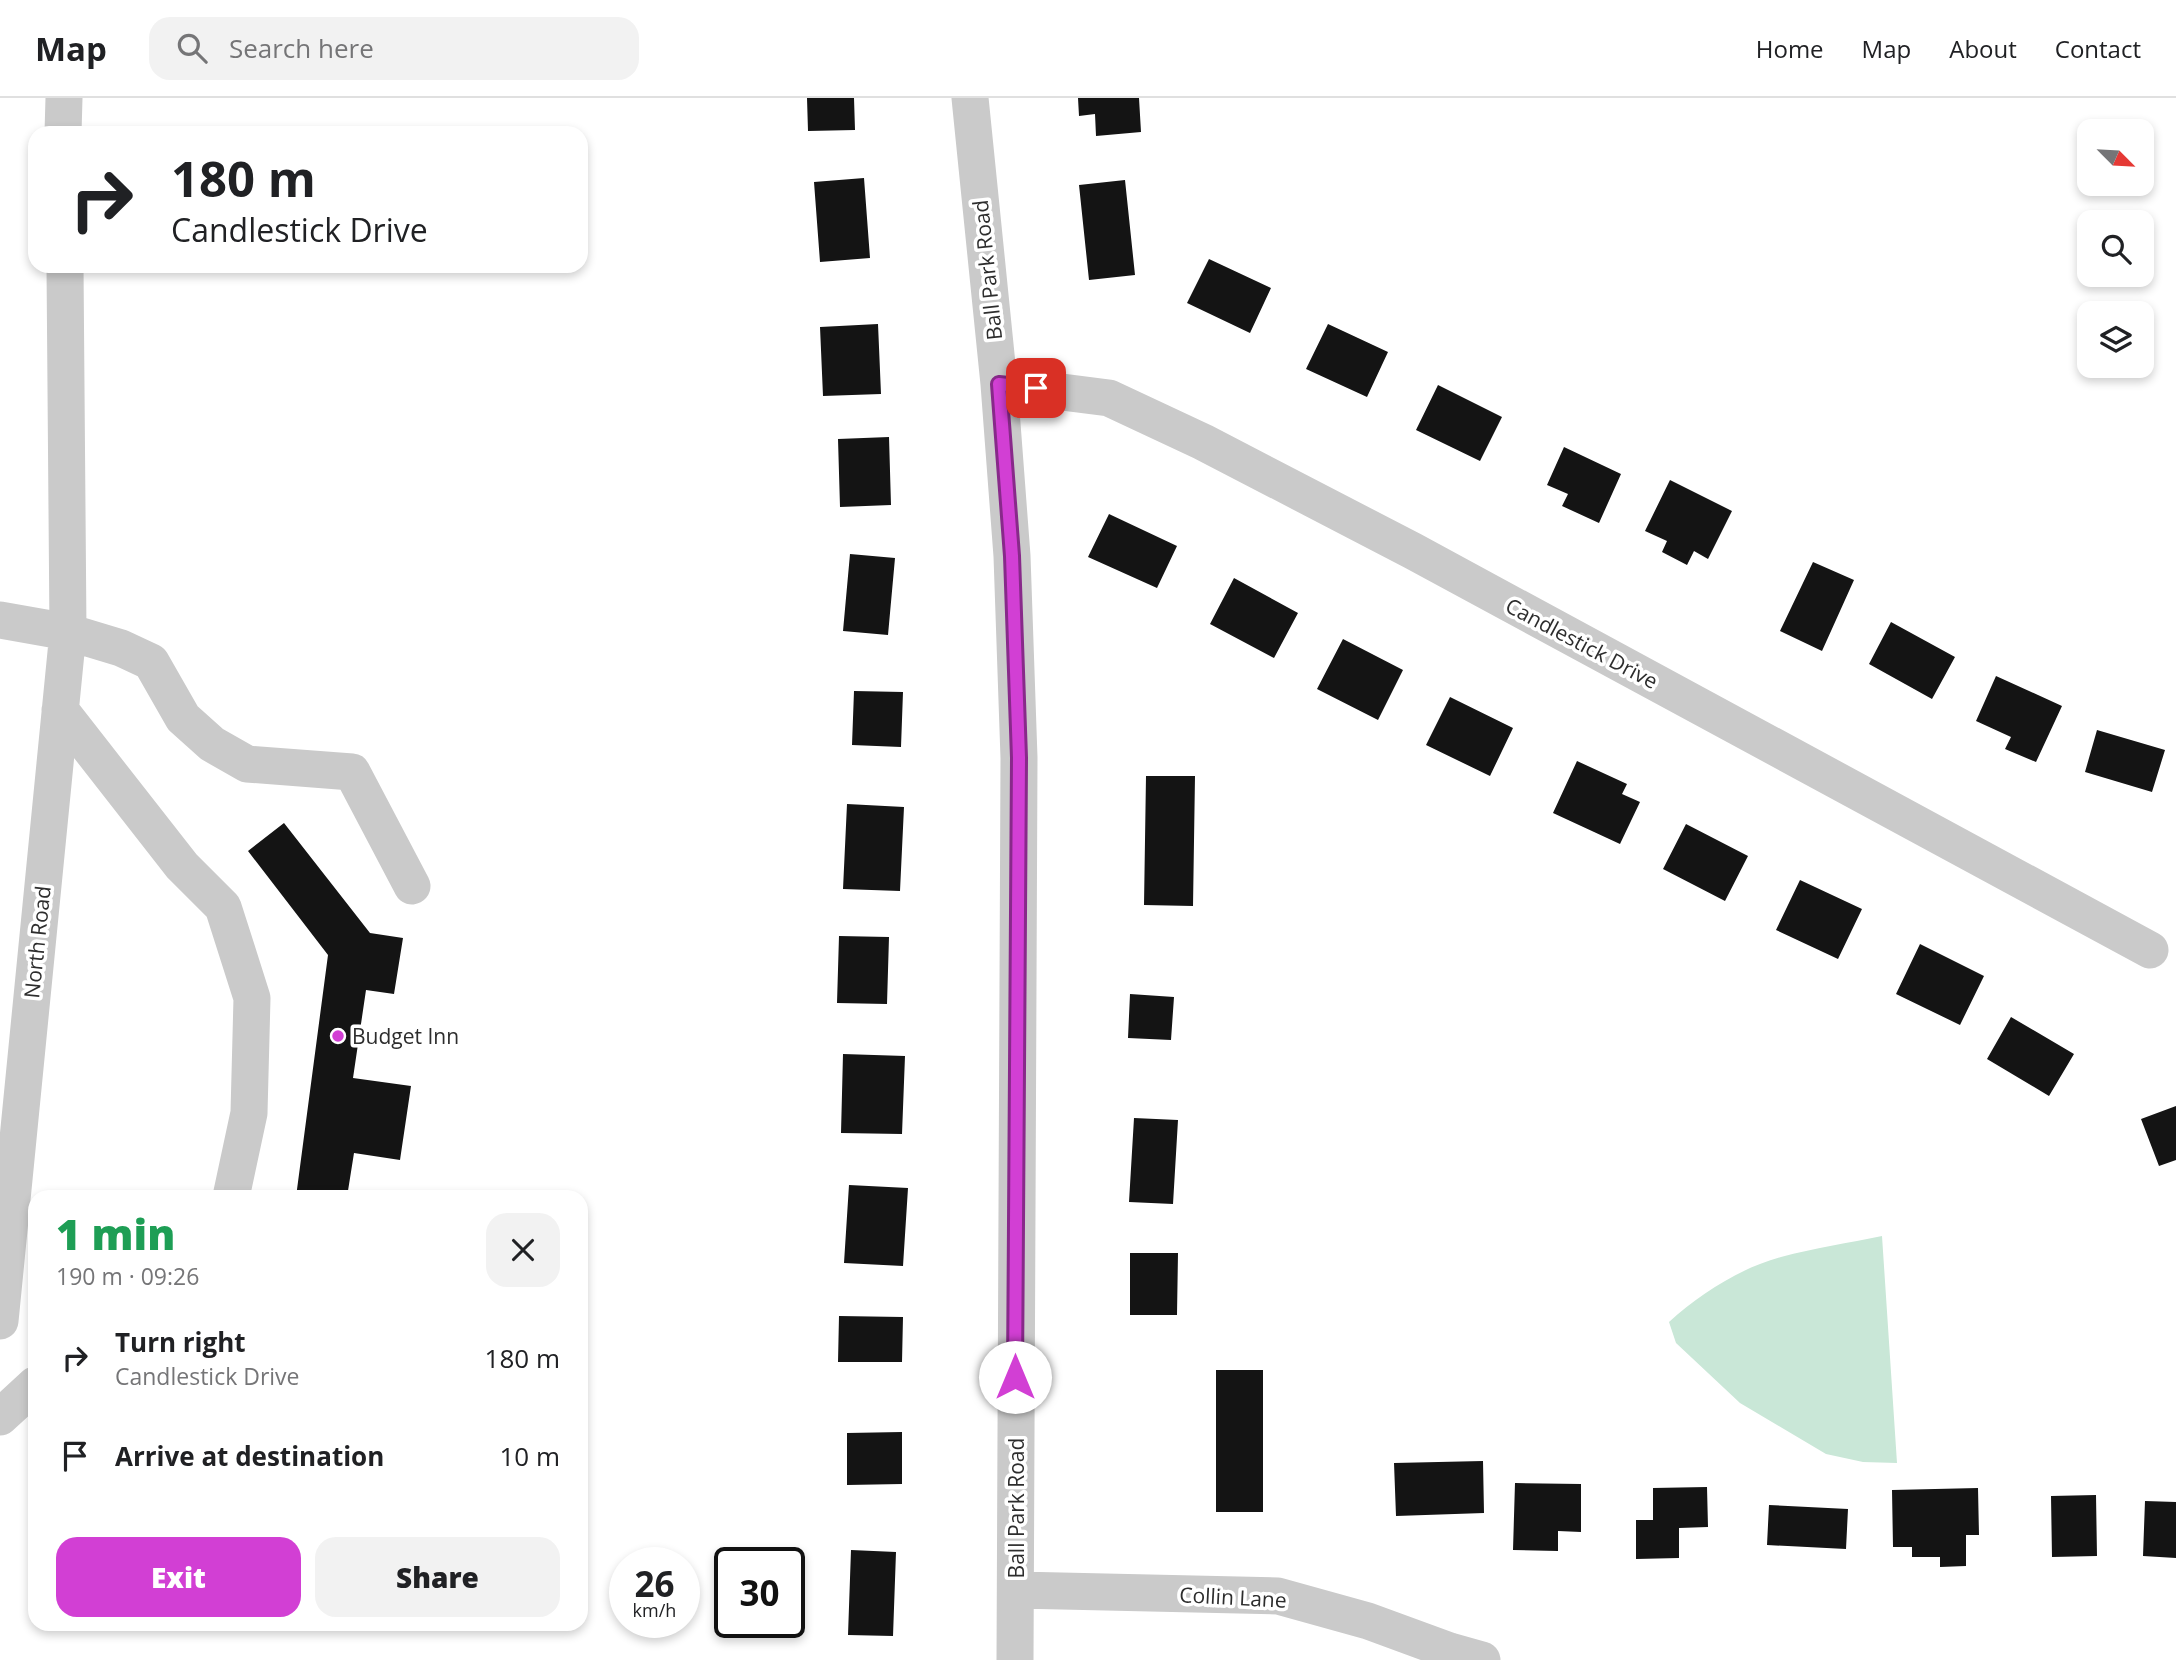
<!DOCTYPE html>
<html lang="en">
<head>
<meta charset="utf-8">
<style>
	:root { --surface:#fff; --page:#f2f2f2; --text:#202124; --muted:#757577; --line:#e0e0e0; --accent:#d23fd4 }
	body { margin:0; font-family:"Open Sans",sans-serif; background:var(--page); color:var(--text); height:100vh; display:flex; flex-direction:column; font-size:26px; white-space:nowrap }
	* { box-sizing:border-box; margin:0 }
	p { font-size:23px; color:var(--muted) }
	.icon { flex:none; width:38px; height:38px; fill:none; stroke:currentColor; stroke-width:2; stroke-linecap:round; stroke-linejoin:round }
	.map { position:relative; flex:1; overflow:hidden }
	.side { position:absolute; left:28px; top:1092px; width:560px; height:441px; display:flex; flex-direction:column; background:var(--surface); border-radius:21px; box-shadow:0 4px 10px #0003 }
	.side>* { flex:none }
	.hud { position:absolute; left:28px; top:28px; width:560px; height:147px; border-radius:21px; box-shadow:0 4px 10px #0003; background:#fff; color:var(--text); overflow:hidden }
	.needle { width:46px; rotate:114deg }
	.controls { position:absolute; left:2077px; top:21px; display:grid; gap:14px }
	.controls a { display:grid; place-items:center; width:77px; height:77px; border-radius:14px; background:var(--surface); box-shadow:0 4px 10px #0003; font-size:35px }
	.speed { position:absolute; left:609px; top:1449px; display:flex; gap:14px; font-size:35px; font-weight:700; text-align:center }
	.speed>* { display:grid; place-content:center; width:91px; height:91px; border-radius:50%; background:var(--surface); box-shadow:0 4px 10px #0003; line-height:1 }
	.speed small { font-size:18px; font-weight:400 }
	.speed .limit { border:4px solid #111; border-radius:10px; background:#fff; color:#111 }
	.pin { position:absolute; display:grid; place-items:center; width:60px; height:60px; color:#fff; margin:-30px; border-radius:14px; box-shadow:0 4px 10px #0006 }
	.me { position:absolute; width:77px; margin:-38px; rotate:0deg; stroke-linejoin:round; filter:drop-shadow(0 0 5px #0008) }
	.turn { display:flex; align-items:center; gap:24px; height:147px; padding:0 28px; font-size:32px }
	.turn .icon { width:91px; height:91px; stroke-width:2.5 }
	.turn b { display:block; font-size:49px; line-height:60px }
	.round { display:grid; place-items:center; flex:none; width:74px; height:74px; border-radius:21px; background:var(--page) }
	.headline { display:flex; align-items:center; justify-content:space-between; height:119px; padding:0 28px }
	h1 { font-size:42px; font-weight:800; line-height:52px; color:#1e9e55 }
	.action { display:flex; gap:14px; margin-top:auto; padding:14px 28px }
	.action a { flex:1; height:80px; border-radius:21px; background:var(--accent); color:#fff; font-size:28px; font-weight:800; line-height:80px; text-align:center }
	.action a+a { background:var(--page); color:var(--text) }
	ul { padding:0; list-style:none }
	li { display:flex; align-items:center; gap:21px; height:98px; padding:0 28px }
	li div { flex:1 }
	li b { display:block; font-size:26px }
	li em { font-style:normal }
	header { display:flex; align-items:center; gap:42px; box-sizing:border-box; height:98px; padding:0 35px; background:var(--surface); border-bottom:2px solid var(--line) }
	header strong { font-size:33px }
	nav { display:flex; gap:38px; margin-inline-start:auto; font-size:24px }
	.search { width:490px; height:63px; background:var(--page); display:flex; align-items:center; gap:18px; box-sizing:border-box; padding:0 24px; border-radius:21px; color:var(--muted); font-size:26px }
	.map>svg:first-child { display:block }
	.water { fill:#c9e7d7 }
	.building { fill:#141414 }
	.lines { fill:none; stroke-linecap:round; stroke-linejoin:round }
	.minor { stroke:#cacaca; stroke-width:37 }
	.route-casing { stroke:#88298a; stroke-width:18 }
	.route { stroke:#d23fd4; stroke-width:12 }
	.poi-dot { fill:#d23fd4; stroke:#fff; stroke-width:2.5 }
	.labels { text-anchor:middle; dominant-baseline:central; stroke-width:7; stroke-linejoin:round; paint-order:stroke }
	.street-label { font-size:21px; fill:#2d2d2d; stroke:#fff }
	.poi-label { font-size:21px; fill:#2d2d2d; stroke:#fff; text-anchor:start }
</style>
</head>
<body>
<header>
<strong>Map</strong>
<div class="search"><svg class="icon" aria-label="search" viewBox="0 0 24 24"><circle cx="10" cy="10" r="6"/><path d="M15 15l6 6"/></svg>Search here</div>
<nav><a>Home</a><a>Map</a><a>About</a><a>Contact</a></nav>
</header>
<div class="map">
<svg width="2176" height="1562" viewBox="0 0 2176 1562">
	<rect width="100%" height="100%" fill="#fff"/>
	<path class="water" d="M1882,1138L1897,1365L1863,1364L1826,1356L1740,1305L1676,1245L1669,1224C1700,1196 1740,1170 1781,1159C1814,1150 1849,1145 1882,1138Z"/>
	<path class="building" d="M807,0H854L855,32L808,33Z
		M1078,0H1139L1141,34L1096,38L1095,16L1079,18Z
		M864,80L870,160L820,164L814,84Z
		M1125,82L1135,177L1089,182L1079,87Z
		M1209,161L1271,190L1250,235L1187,205Z
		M878,226L881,296L823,298L820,229Z
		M1328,226L1388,254L1367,299L1306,271Z
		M1438,287L1502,319L1480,363L1416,332Z
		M889,339L891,407L840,409L838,341Z
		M1564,349L1621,376L1599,425L1562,408L1568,396L1547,387Z
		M1670,382L1732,413L1708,461L1694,453L1687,467L1662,454L1667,443L1645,433Z
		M1109,416L1177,448L1157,490L1088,459Z
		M850,456L895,460L888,537L843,533Z
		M1813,464L1854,482L1822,553L1780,533Z
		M1234,480L1298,515L1274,560L1210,526Z
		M1891,524L1955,559L1932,601L1869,566Z
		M1343,541L1403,572L1378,622L1317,591Z
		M1996,578L2062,608L2036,664L2005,651L2011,639L1976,623Z
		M854,593L903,594L901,649L852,647Z
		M1450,599L1513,630L1490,678L1426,647Z
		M2097,632L2165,652L2152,694L2085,674Z
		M1577,663L1627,686L1622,696L1640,704L1620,746L1553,715Z
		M1146,678H1195L1193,808L1144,807Z
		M847,706L904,709L900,793L843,791Z
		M284,725L370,835L403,840L394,896L366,892L353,980L411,988L400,1062L354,1055L347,1099H296L328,857L248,753Z
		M1686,726L1748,758L1725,803L1663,771Z
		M1800,782L1862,811L1838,861L1776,832Z
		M839,838L889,839L887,906L837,905Z
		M1920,846L1984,878L1960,927L1896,896Z
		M1130,896L1174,899L1171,942L1128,940Z
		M2011,919L2074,956L2049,998L1987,961Z
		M843,956L905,958L902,1036L841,1035Z
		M2176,1008V1062L2159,1068L2141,1021Z
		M1134,1020L1178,1022L1173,1106L1129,1104Z
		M849,1087L908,1090L903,1168L844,1165Z
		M1130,1155H1178L1177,1217H1130Z
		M839,1218L903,1219L902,1264H838Z
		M1216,1272H1263V1414H1216Z
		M902,1334V1386L847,1387V1335Z
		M1483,1363L1484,1415L1396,1418L1394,1365Z
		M1515,1385L1581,1386V1434L1558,1433V1453L1513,1452Z
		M1707,1389L1708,1429L1679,1430V1460L1636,1461V1422H1653V1390Z
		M1978,1390L1979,1437H1966V1468L1940,1469V1459H1912V1449H1893L1892,1392Z
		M2096,1397L2097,1458L2052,1459L2051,1398Z
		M2145,1403L2176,1404V1460L2143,1458Z
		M1769,1407L1848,1411L1846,1451L1767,1447Z
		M851,1452L896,1454L893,1538L848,1537Z"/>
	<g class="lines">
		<path class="minor" d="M970,0L999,286L1012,458L1019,660L1015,1562
			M63,35L64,0
			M999,286L1109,300L1203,344L1413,453L2150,852
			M0,522L68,534L121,550L151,564L183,620L212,646L247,666L352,674L412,788
			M60,612L182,768L223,809L252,900L249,1015L231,1099
			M0,1223L68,534L65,168
			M0,1319L35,1287
			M1017,1492L1278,1498L1368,1523L1450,1553L1482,1562"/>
	</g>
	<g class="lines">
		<defs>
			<path id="route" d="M1015,1279L1019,660L1012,458L999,286L1036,290"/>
		</defs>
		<use href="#route" class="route-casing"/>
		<use href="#route" class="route"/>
	</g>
	<circle class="poi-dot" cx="338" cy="938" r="7"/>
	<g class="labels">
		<g class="street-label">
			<text transform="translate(987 172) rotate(-96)">Ball Park Road</text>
			<text transform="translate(1582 545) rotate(28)">Candlestick Drive</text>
			<text transform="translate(37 844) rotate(-84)">North Road</text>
			<text transform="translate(1016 1410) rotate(-90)">Ball Park Road</text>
			<text transform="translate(1233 1499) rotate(3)">Collin Lane</text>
		</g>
		<g class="poi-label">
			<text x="352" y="938">Budget Inn</text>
		</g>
	</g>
</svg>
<div class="controls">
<a><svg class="needle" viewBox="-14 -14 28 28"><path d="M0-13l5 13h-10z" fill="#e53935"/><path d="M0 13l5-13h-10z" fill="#757577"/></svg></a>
<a><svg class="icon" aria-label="search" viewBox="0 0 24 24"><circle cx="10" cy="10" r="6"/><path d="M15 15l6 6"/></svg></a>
<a><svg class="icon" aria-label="layers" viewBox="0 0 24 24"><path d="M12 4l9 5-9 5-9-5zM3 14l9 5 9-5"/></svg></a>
</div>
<div class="speed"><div>26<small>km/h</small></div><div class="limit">30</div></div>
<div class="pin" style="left:1036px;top:290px;background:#d93025"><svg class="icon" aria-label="arrive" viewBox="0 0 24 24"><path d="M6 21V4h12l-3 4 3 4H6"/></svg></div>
<svg class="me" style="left:1015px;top:1279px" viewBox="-20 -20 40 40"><circle r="19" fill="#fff"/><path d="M0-13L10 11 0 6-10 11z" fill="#d23fd4"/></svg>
<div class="hud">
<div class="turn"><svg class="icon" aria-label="right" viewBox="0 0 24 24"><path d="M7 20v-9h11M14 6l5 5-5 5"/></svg><div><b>180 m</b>Candlestick Drive</div></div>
</div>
<section class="side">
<div class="headline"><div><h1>1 min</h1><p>190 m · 09:26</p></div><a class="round"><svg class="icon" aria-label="close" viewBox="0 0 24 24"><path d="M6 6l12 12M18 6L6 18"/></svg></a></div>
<ul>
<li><svg class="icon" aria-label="right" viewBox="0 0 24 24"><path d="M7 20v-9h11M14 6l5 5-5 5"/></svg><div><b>Turn right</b><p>Candlestick Drive</p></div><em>180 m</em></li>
<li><svg class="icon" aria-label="arrive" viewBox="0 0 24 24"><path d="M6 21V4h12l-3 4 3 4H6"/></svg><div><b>Arrive at destination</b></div><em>10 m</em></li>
</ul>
<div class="action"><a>Exit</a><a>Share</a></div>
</section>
</div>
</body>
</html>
